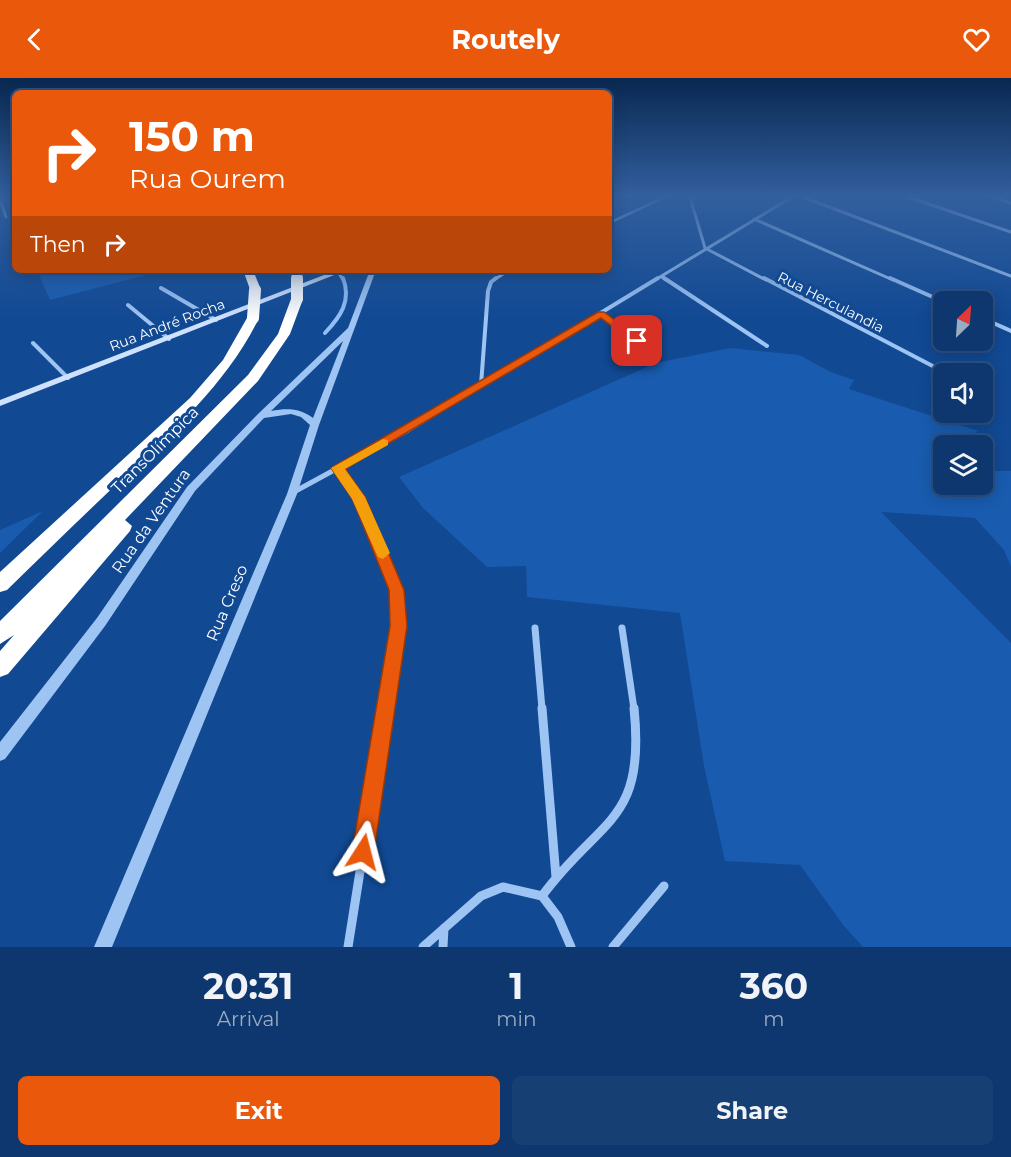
<!DOCTYPE html>
<html lang="en">
<head>
<meta charset="utf-8">
<style>
	:root { --surface:#0d376e; --page:#163f73; --text:#f1f3f6; --muted:#9aacc2; --line:#2d5181; --accent:#ea580c }
	body { margin:0; font-family:Montserrat,sans-serif; background:var(--page); color:var(--text); height:100vh; display:flex; flex-direction:column; font-size:22px; white-space:nowrap }
	* { box-sizing:border-box; margin:0 }
	p { font-size:20px; color:var(--muted) }
	.icon { flex:none; width:33px; height:33px; fill:none; stroke:currentColor; stroke-width:2; stroke-linecap:round; stroke-linejoin:round }
	.map { position:relative; height:869px; overflow:hidden }
	.panel { display:flex; flex-direction:column; background:var(--surface); flex:1 }
	.panel>* { flex:none }
	.banner { position:absolute; left:12px; top:12px; width:600px; height:183px; border-radius:9px; box-shadow:0 3px 15px #0003,0 0 0 2px var(--line); background:#ea580c; color:#fff; overflow:hidden }
	.needle { width:39px; rotate:25deg }
	.controls { position:absolute; left:933px; top:213px; display:grid; gap:12px }
	.controls a { display:grid; place-items:center; width:60px; height:60px; border-radius:9px; background:var(--surface); box-shadow:0 3px 15px #0003,0 0 0 2px var(--line); font-size:30px }
	.pin { position:absolute; display:grid; place-items:center; width:51px; height:51px; color:#fff; margin:-26px; border-radius:12px; box-shadow:0 3px 9px #0006 }
	.me { position:absolute; width:66px; margin:-33px; rotate:9deg; stroke-linejoin:round; filter:drop-shadow(0 0 4px #0008) }
	.turn { display:flex; align-items:center; gap:21px; height:126px; padding:0 18px; font-size:27px }
	.turn .icon { width:78px; height:78px; stroke-width:2.5 }
	.turn b { display:block; font-size:42px; line-height:51px }
	.then { display:flex; align-items:center; height:57px; padding:0 18px; background:#0003; gap:12px; font-size:22px }
	.eta { display:flex; justify-content:space-evenly; align-items:center; height:102px; text-align:center }
	.eta b { font-size:36px; font-weight:700; line-height:42px }
	.action { display:flex; gap:12px; margin-top:auto; padding:12px 18px }
	.action a { flex:1; height:69px; border-radius:9px; background:var(--accent); color:#fff; font-size:24px; font-weight:700; line-height:69px; text-align:center }
	.action a+a { background:var(--page); color:var(--text) }
	header { display:flex; justify-content:space-between; align-items:center; height:78px; padding:0 18px; background:var(--accent); color:#fff; font-size:27px; font-weight:700 }
	.map>svg:first-child { display:block }
	.green { fill:#195bae }
	.lines { fill:none; stroke-linecap:round; stroke-linejoin:round }
	.stream-far1 { stroke:#90bff6; stroke-width:3 }
	.stream { stroke:#90bff6; stroke-width:4 }
	.minor-far4 { stroke:#9ec4f3; stroke-width:3 }
	.minor-far3 { stroke:#9ec4f3; stroke-width:4 }
	.minor-far2 { stroke:#9ec4f3; stroke-width:5 }
	.minor-far1 { stroke:#9ec4f3; stroke-width:7 }
	.minor { stroke:#9ec4f3; stroke-width:9 }
	.tertiary { fill:#9ec4f3; fill-rule:evenodd }
	.secondary { fill:#cee2fd; fill-rule:evenodd }
	.motorway { fill:#fff; fill-rule:evenodd }
	.motorway-bridge-far1 { stroke:#fff; stroke-width:10 }
	.motorway-bridge { stroke:#fff; stroke-width:12 }
	.route { fill:#ea580c; stroke:#983908; stroke-width:1.5 }
	.slow { fill:#f59e0b }
	.labels { text-anchor:middle; dominant-baseline:central; stroke-width:6; stroke-linejoin:round; paint-order:stroke }
	.far-street-label { font-size:14px; fill:#fff; stroke:#114993 }
	.street-label { font-size:16px; fill:#fff; stroke:#114993 }
</style>
</head>
<body>
<header><svg class="icon" aria-label="back" viewBox="0 0 24 24"><path d="M15 5l-7 7 7 7"/></svg>Routely<svg class="icon" aria-label="heart" viewBox="0 0 24 24"><path d="M12 20l-8-8c-3-5 5-10 8-4 3-6 11-1 8 4z"/></svg></header>
<div class="map">
<svg width="1011" height="869" viewBox="0 0 1011 869">
	<rect width="100%" height="100%" fill="#114993"/>
	<path class="green" d="M37,192H165L50,222Z
		M730,270L799,277L831,294L854,302L849,311L978,353L966,360L964,367L944,368V406H982L983,384L995,393H1011V489L1004,472L975,440L881,434L1011,565V869H863L844,848L800,787L725,783L704,688L680,535L527,519L526,488L487,489L423,430L399,399L656,285Z
		M43,433L0,475V452Z"/>
	<g class="lines">
		<path class="stream-far1" d="M337,192L343,202"/>
		<path class="stream" d="M325,255C340,239 352,223 343,200"/>
		<path class="minor-far4" d="M690,119L705,170L766,202
			M803,119L1011,198
			M908,119L1011,154
			M992,119L1011,125
			M0,121L6,139
			M754,141L893,202
			M609,145L665,119
			M662,199L666,202
			M494,202L509,192
			M655,202L792,119"/>
		<path class="minor-far3" d="M664,200L767,268
			M764,200L948,296
			M890,200L944,224
			M161,210L216,242
			M128,227L169,261
			M601,236L654,276
			M982,240L1011,253
			M33,265L68,300
			M481,307L488,213L491,204L496,200
			M479,309L658,200"/>
		<path class="minor-far2" d="M337,390L373,449
			M292,415L406,353L481,307"/>
		<path class="minor-far1" d="M372,447C408,523 398,553 386,631
			M535,550L542,631
			M622,550L634,631"/>
		<path class="minor" d="M542,630L556,799
			M542,818C600,739 646,746 634,630
			M348,869L386,630
			M423,869L481,818L503,809L542,818L558,839L571,869
			M443,869L444,850
			M613,869L664,808"/>
		<path class="tertiary" d="M370,192H376L319,347L297,416L112,869H94L287,416L310,347L301,339L291,336L264,340L195,413L105,548L5,681L0,683V664L97,540L187,409L258,336L348,250ZM343,263L313,340C300,330 287,330 271,333Z"/>
		<path class="secondary" d="M337,192H347L0,328V322Z"/>
		<path class="motorway" d="M243,192H253L261,212L259,214H251Z
			M297,218L303,221L290,256L258,303L125,442L132,448L130,453L8,596L0,599V573L14,557L0,566V543L248,297L278,256L291,221Z
			M253,236L259,240C227,305 175,351 123,400C84,437 46,474 7,512L0,514V494L190,320L223,282L247,240Z"/>
		<path class="motorway-bridge-far1" d="M297,197V202"/>
		<path class="motorway-bridge" d="M297,200V221
			M253,240L255,212"/>
	</g>
	<linearGradient id="sky" x2="0" y2="1"><stop stop-color="#092851"/><stop offset="0.49" stop-color="#325f9e"/><stop offset="1" stop-color="#325f9e" stop-opacity="0"/></linearGradient>
	<rect width="1011" height="241" fill="url(#sky)"/>
	<path class="route" d="M598,234H604L640,261V265H633L601,240L345,391L365,419L404,512L407,548L374,774L371,781L363,785L356,781L352,774L390,548L389,512L352,420L331,390Z"/>
	<path class="slow" d="M383,361L388,362V367L345,391L365,419L390,475L383,481L378,479L352,421L331,390Z"/>
	<g class="labels">
		<g class="far-street-label">
			<text transform="translate(831 224) rotate(27)">Rua Herculandia</text>
			<text transform="translate(167 247) rotate(-21)">Rua André Rocha</text>
		</g>
		<g class="street-label">
			<text transform="translate(155 372) rotate(-45)">TransOlímpica</text>
			<text transform="translate(151 443) rotate(-55)">Rua da Ventura</text>
			<text transform="translate(227 525) rotate(-67)">Rua Creso</text>
		</g>
	</g>
</svg>
<div class="controls">
<a><svg class="needle" viewBox="-14 -14 28 28"><path d="M0-13l5 13h-10z" fill="#e53935"/><path d="M0 13l5-13h-10z" fill="#9aacc2"/></svg></a>
<a><svg class="icon" aria-label="sound" viewBox="0 0 24 24"><path d="M4 9h4l5-4v14l-5-4H4zM17 9q2 3 0 6"/></svg></a>
<a><svg class="icon" aria-label="layers" viewBox="0 0 24 24"><path d="M12 4l9 5-9 5-9-5zM3 14l9 5 9-5"/></svg></a>
</div>
<div class="pin" style="left:637px;top:263px;background:#d93025"><svg class="icon" aria-label="arrive" viewBox="0 0 24 24"><path d="M6 21V4h12l-3 4 3 4H6"/></svg></div>
<svg class="me" style="left:363px;top:774px" viewBox="-20 -20 40 40"><path d="M0-17L14 15 0 8-14 15z" fill="#ea580c" stroke="#fff" stroke-width="4"/></svg>
<div class="banner">
<div class="turn"><svg class="icon" aria-label="right" viewBox="0 0 24 24"><path d="M7 20v-9h11M14 6l5 5-5 5"/></svg><div><b>150 m</b>Rua Ourem</div></div>
<div class="then">Then<svg class="icon" aria-label="right" viewBox="0 0 24 24"><path d="M7 20v-9h11M14 6l5 5-5 5"/></svg></div>
</div>
</div>
<section class="panel">
<div class="eta">
<div><b>20:31</b><p>Arrival</p></div>
<div><b>1</b><p>min</p></div>
<div><b>360</b><p>m</p></div>
</div>
<div class="action"><a>Exit</a><a>Share</a></div>
</section>
</body>
</html>
